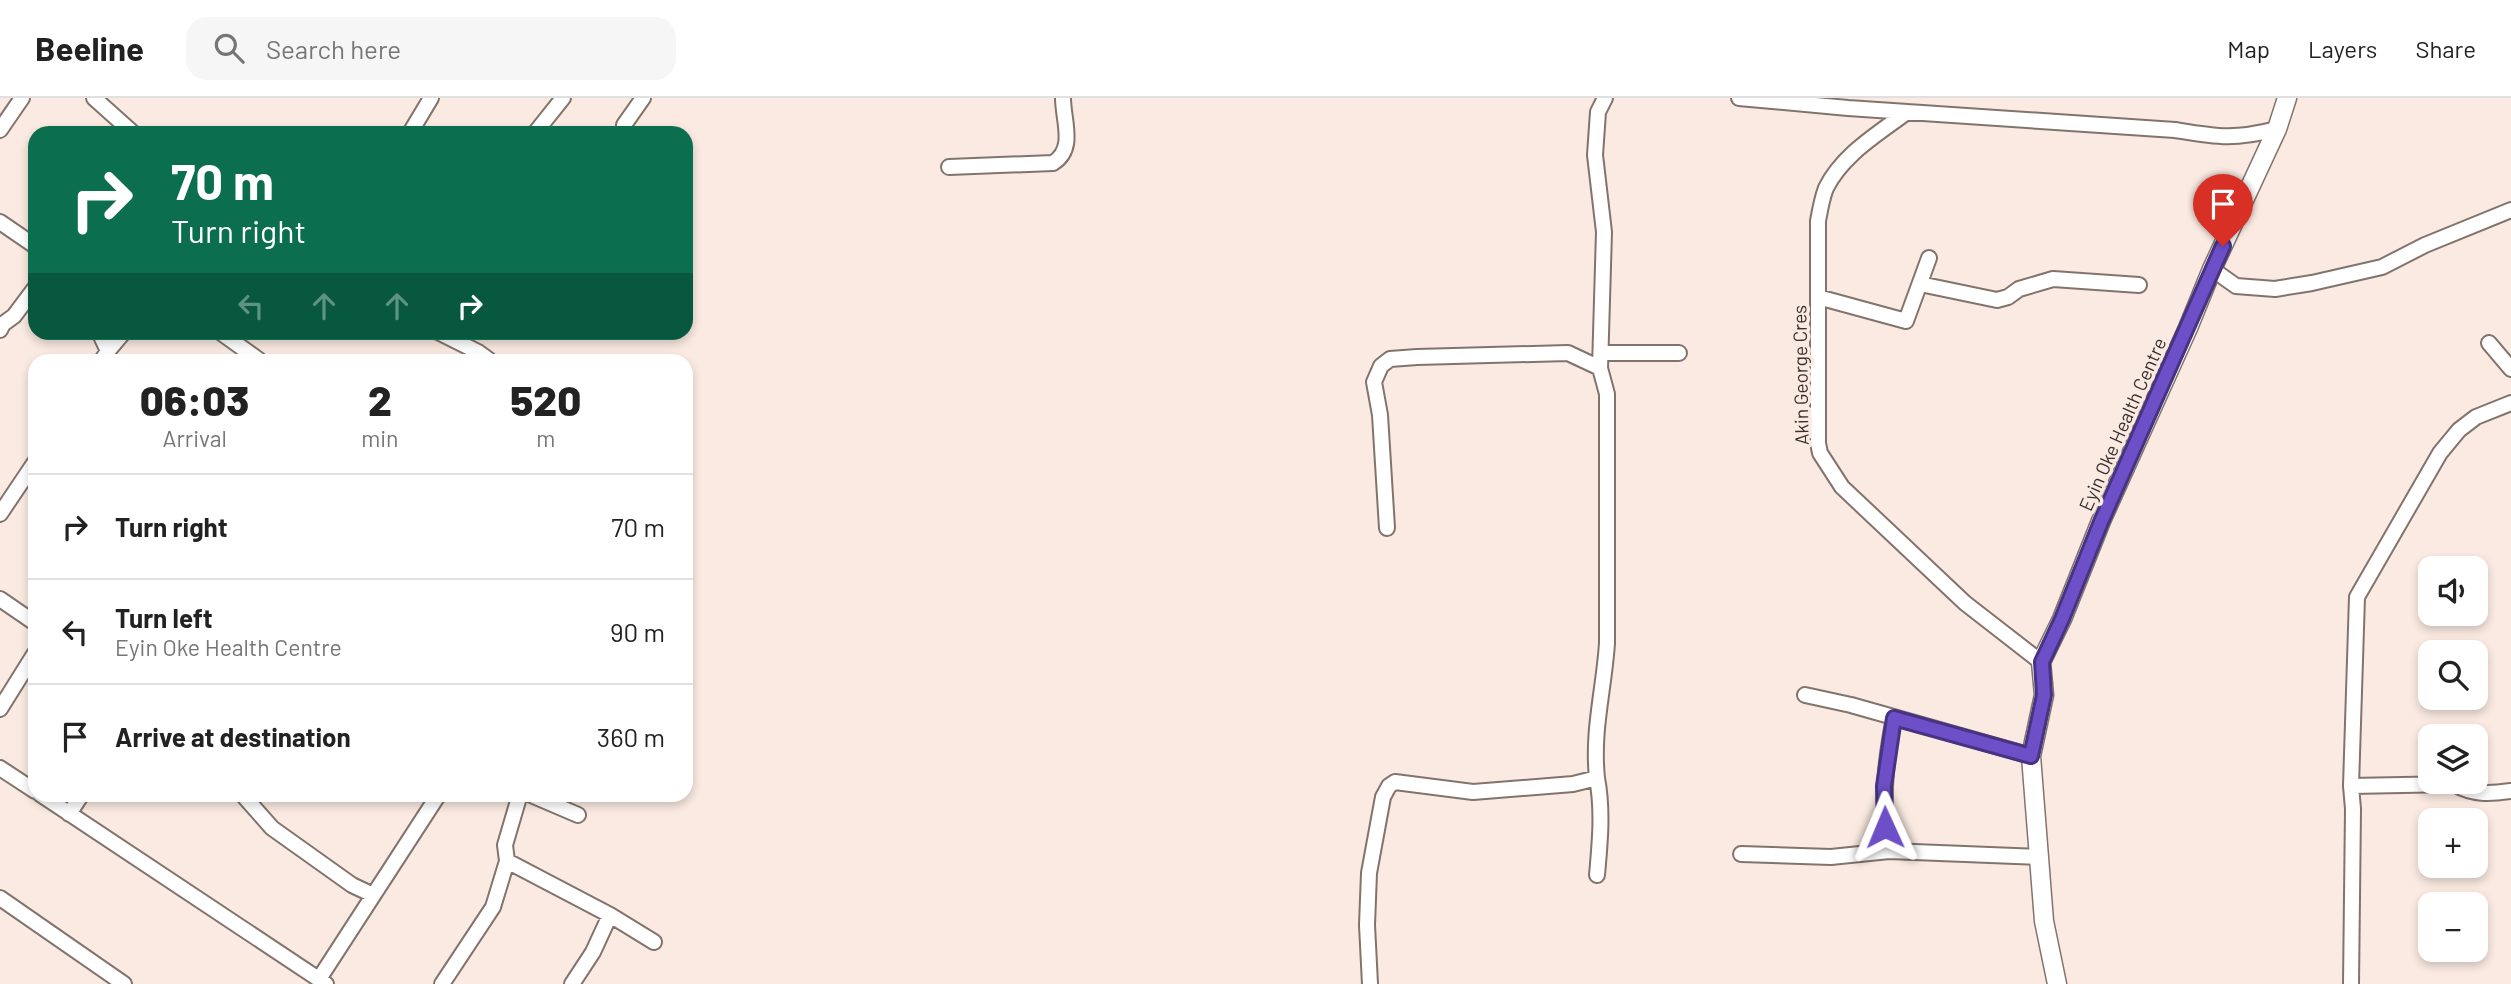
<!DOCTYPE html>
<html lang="en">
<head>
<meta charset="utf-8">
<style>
	:root { --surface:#fff; --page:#f6f6f6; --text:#222; --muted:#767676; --line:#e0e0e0 }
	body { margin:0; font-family:Barlow,sans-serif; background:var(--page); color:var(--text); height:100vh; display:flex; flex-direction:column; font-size:26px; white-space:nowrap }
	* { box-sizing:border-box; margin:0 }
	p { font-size:23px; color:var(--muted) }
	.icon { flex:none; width:38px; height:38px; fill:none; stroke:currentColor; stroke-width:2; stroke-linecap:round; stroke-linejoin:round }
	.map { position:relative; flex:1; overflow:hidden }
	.sheet { position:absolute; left:28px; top:256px; width:665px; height:448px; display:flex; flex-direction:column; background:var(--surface); border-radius:21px; box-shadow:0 4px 10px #0003 }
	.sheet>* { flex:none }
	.guide { position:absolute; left:28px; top:28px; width:665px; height:214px; border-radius:21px; box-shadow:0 4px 10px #0003; background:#0b6e4f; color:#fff; overflow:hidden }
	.controls { position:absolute; left:2418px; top:458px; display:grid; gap:14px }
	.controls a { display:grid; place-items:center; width:70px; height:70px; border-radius:14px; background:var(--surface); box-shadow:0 4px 10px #0003; font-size:35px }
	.pin { position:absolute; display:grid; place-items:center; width:60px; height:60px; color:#fff; margin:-72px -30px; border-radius:50% 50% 50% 0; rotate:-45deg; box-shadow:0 0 7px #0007 }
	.pin .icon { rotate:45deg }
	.me { position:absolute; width:77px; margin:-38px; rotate:359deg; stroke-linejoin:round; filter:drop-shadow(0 0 5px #0008) }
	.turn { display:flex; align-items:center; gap:24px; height:147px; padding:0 28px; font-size:32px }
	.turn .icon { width:91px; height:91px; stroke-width:2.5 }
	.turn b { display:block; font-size:49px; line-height:60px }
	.lanes { display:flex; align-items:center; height:66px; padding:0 28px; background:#0003; justify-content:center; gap:35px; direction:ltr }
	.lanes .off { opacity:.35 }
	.eta { display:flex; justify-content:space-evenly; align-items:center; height:119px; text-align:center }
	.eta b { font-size:42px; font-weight:800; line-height:49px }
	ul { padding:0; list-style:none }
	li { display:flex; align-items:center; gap:21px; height:105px; padding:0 28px; border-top:2px solid var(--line) }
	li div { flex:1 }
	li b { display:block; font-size:26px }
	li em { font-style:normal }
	header { display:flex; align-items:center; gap:42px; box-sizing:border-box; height:98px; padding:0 35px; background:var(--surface); border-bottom:2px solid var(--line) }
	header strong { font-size:33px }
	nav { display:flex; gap:38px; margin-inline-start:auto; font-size:24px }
	.search { width:490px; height:63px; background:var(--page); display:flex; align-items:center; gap:18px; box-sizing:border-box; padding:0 24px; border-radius:21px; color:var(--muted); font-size:26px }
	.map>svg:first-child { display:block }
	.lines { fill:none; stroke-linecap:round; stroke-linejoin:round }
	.minor-casing { stroke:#81746c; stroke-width:18 }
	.major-casing { stroke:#81746c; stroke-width:21 }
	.minor { stroke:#fff; stroke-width:14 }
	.major { stroke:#fff; stroke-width:18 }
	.route-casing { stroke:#473382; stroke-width:18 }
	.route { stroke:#6d4fc8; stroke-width:12 }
	.labels { text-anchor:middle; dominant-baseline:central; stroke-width:7; stroke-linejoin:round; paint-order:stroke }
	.street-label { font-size:19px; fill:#37312e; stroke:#faeae1 }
</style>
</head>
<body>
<header>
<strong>Beeline</strong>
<div class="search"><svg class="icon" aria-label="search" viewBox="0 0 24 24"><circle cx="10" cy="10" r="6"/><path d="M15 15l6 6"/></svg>Search here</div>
<nav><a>Map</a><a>Layers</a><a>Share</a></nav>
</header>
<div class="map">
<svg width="2511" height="886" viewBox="0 0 2511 886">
	<rect width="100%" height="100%" fill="#faeae1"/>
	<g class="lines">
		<defs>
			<path id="minor" d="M94,0L133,35
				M1739,0L1848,10L2175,32C2218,39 2233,42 2277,31
				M1907,14C1878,36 1843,56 1826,90C1822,100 1820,112 1818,123V345L1820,355L1842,389L1965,505L2041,564
				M624,27L643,0
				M0,32L22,0
				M410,35L431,0
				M535,35L563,0
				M949,69L1053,65C1076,51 1063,23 1063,0
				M0,124L35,148
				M2212,171L2236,188L2275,191L2312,185L2382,169L2425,147L2511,112
				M1920,186L1997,202L2008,199L2019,191L2053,181L2139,187
				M1818,199L1906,223L1929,160
				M0,232L3,226L14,218L35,190
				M99,234L108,253
				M220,234L259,262
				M438,234L478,254L489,262
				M2489,245L2511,271
				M1602,255H1679
				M102,262L108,253L124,234
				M0,416L35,364
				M1387,430L1380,317L1374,284L1381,268L1390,261L1417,259L1568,255L1600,270
				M0,501L35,525
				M1805,597L1851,607L2031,658
				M0,611L35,555
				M0,670L35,693
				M2351,688L2454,686C2473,697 2489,696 2511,693
				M40,696L326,886
				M242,696L272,730L352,787L373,797
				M529,696L578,717
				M69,716L82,696
				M1889,753C1881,708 1885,665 1894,620
				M1741,756L1831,759L1889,753L2038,759
				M507,763L610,817L654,844
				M1597,777C1600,744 1603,712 1597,680
				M0,800L124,886
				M319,881L439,696
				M442,886L493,809L507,763L505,747L520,696
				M572,886L593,854L610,817
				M1370,886L1367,827L1369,775L1383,699L1389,688L1395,684L1473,694L1573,686L1597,680C1592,632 1604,592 1607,545V296L1600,270L1604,134L1595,57L1598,14L1605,0
				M2351,886L2353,711L2351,688L2357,499L2440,355L2459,332L2476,319L2511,305"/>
			<path id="major" d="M2057,886L2044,823L2031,658L2044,597L2041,564L2062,521L2101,423L2188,230L2212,171L2277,31L2287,0"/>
		</defs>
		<use href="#minor" class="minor-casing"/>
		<use href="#major" class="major-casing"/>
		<use href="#minor" class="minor"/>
		<use href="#major" class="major"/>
	</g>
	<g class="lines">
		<defs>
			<path id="route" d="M1885,729L1884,688L1894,620L2031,658L2044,597L2042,564L2062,521L2101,424L2223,148"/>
		</defs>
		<use href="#route" class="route-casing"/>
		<use href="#route" class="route"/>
	</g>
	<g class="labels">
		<g class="street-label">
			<text transform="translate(1800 277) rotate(-91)">Akin George Cres</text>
			<text transform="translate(2122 326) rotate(-66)">Eyin Oke Health Centre</text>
		</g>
	</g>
</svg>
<div class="controls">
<a><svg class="icon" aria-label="sound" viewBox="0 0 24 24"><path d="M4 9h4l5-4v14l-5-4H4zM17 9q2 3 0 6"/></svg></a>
<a><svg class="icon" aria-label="search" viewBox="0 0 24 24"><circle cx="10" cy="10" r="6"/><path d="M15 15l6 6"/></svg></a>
<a><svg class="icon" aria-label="layers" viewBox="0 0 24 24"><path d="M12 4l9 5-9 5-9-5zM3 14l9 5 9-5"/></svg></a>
<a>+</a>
<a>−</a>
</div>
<div class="pin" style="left:2223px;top:148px;background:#d93025"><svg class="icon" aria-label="arrive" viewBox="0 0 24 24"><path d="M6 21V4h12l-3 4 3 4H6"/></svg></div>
<svg class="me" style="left:1885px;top:729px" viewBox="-20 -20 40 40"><path d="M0-17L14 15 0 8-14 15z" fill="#6d4fc8" stroke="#fff" stroke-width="4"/></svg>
<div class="guide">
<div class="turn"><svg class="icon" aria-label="right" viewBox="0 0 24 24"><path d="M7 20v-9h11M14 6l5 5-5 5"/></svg><div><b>70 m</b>Turn right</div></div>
<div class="lanes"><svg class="icon off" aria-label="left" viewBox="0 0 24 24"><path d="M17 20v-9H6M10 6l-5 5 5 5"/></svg><svg class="icon off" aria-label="ahead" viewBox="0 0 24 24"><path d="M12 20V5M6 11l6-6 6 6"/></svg><svg class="icon off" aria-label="ahead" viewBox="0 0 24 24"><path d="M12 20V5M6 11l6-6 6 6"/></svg><svg class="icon" aria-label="right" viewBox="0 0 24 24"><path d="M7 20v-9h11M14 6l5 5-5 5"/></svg></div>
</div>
<section class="sheet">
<div class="eta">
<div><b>06:03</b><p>Arrival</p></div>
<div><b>2</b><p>min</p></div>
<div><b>520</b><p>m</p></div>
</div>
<ul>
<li><svg class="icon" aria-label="right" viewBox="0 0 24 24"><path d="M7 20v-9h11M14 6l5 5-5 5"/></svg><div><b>Turn right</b></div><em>70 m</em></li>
<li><svg class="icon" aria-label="left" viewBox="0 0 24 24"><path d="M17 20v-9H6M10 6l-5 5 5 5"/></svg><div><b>Turn left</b><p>Eyin Oke Health Centre</p></div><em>90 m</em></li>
<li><svg class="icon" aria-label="arrive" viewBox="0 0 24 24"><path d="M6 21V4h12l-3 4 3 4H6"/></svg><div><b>Arrive at destination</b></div><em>360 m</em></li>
</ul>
</section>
</div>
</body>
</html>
